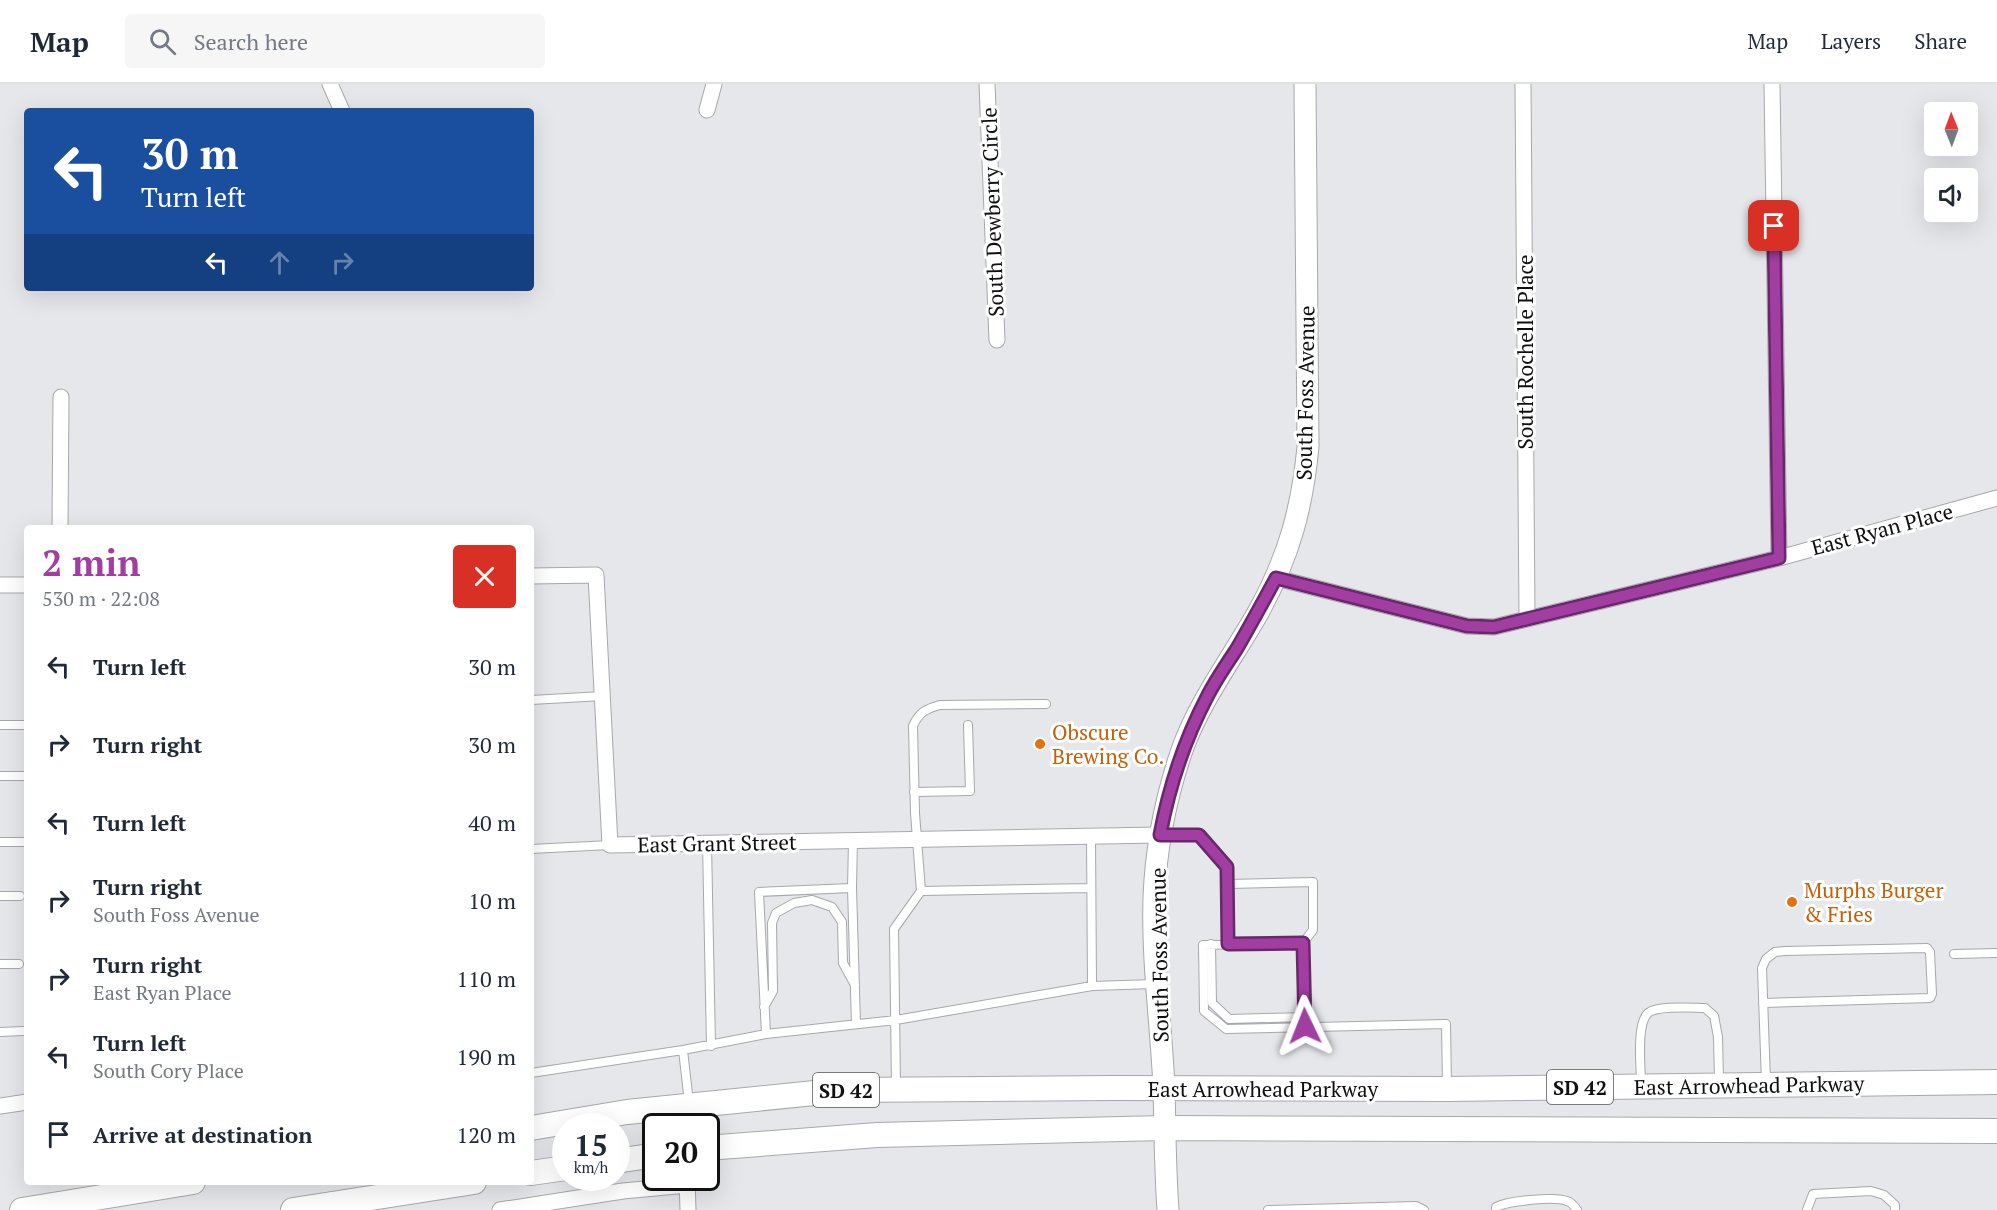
<!DOCTYPE html>
<html lang="en">
<head>
<meta charset="utf-8">
<style>
	:root { --surface:#fff; --page:#f6f6f7; --text:#1f2937; --muted:#747a83; --line:#e0e1e3; --accent:#a23da2 }
	body { margin:0; font-family:"PT Serif",serif; background:var(--page); color:var(--text); height:100vh; display:flex; flex-direction:column; font-size:22px; white-space:nowrap }
	* { box-sizing:border-box; margin:0 }
	p { font-size:20px; color:var(--muted) }
	.icon { flex:none; width:33px; height:33px; fill:none; stroke:currentColor; stroke-width:2; stroke-linecap:round; stroke-linejoin:round }
	.map { position:relative; flex:1; overflow:hidden }
	.side { position:absolute; left:24px; top:441px; width:510px; height:660px; display:flex; flex-direction:column; background:var(--surface); border-radius:6px; box-shadow:0 6px 24px #0002 }
	.side>* { flex:none }
	.banner { position:absolute; left:24px; top:24px; width:510px; height:183px; border-radius:6px; box-shadow:0 6px 24px #0002; background:#1a4fa0; color:#fff; overflow:hidden }
	.needle { width:39px; rotate:359deg }
	.tools { position:absolute; left:1924px; top:18px; display:grid; gap:12px }
	.tools a { display:grid; place-items:center; width:54px; height:54px; border-radius:6px; background:var(--surface); box-shadow:0 6px 24px #0002; font-size:30px }
	.speed { position:absolute; left:552px; top:1029px; display:flex; gap:12px; font-size:30px; font-weight:700; text-align:center }
	.speed>* { display:grid; place-content:center; width:78px; height:78px; border-radius:50%; background:var(--surface); box-shadow:0 6px 24px #0002; line-height:1 }
	.speed small { font-size:15px; font-weight:400 }
	.speed .limit { border:3px solid #111; border-radius:9px; background:#fff; color:#111 }
	.pin { position:absolute; display:grid; place-items:center; width:51px; height:51px; color:#fff; margin:-26px; border-radius:12px; box-shadow:0 3px 9px #0006 }
	.me { position:absolute; width:66px; margin:-33px; rotate:358deg; stroke-linejoin:round; filter:drop-shadow(0 0 4px #0008) }
	.turn { display:flex; align-items:center; gap:21px; height:126px; padding:0 18px; font-size:27px }
	.turn .icon { width:78px; height:78px; stroke-width:2.5 }
	.turn b { display:block; font-size:42px; line-height:51px }
	.lanes { display:flex; align-items:center; height:57px; padding:0 18px; background:#0003; justify-content:center; gap:30px; direction:ltr }
	.lanes .off { opacity:.35 }
	.round { display:grid; place-items:center; flex:none; width:63px; height:63px; border-radius:6px; background:var(--page) }
	.head { display:flex; align-items:center; justify-content:space-between; height:102px; padding:0 18px }
	h1 { font-size:36px; font-weight:700; line-height:45px; color:var(--accent) }
	ul { padding:0; list-style:none }
	li { display:flex; align-items:center; gap:18px; height:78px; padding:0 18px }
	li div { flex:1 }
	li b { display:block; font-size:22px }
	li em { font-style:normal }
	header { display:flex; align-items:center; gap:36px; box-sizing:border-box; height:84px; padding:0 30px; background:var(--surface); border-bottom:2px solid var(--line) }
	header strong { font-size:28px }
	nav { display:flex; gap:33px; margin-inline-start:auto; font-size:21px }
	.search { width:420px; height:54px; background:var(--page); display:flex; align-items:center; gap:15px; box-sizing:border-box; padding:0 21px; border-radius:6px; color:var(--muted); font-size:22px }
	.map>svg:first-child { display:block }
	.lines { fill:none; stroke-linecap:round; stroke-linejoin:round }
	.lane-casing { stroke:#a8a8ac; stroke-width:10 }
	.street-casing { stroke:#a8a8ac; stroke-width:17 }
	.secondary-casing { stroke:#a8a8ac; stroke-width:23 }
	.primary-casing { stroke:#a8a8ac; stroke-width:26 }
	.lane { stroke:#fff; stroke-width:8 }
	.street { stroke:#fff; stroke-width:15 }
	.secondary { stroke:#fff; stroke-width:21 }
	.primary { stroke:#fff; stroke-width:24 }
	.route-casing { stroke:#692869; stroke-width:15 }
	.route { stroke:#a23da2; stroke-width:10 }
	.food-dot { fill:#e8710a; stroke:#fff; stroke-width:2 }
	.labels { text-anchor:middle; dominant-baseline:central; stroke-width:6; stroke-linejoin:round; paint-order:stroke }
	.shield { fill:#fff; stroke:#575758; stroke-width:1.5 }
	.shield-label { font-size:20px; font-weight:bold; fill:#0f0f10 }
	.street-label { font-size:21px; fill:#0f0f10; stroke:#fff }
	.food-label { font-size:21px; fill:#c56008; stroke:#fff; text-anchor:start }
</style>
</head>
<body>
<header>
<strong>Map</strong>
<div class="search"><svg class="icon" aria-label="search" viewBox="0 0 24 24"><circle cx="10" cy="10" r="6"/><path d="M15 15l6 6"/></svg>Search here</div>
<nav><a>Map</a><a>Layers</a><a>Share</a></nav>
</header>
<div class="map">
<svg width="1997" height="1126" viewBox="0 0 1997 1126">
	<rect width="100%" height="100%" fill="#e6e7eb"/>
	<g class="lines">
		<defs>
			<path id="lane" d="M531,616L603,612
				M0,641H27
				M0,692H27
				M914,708L970,707L968,641
				M1161,751H1199L1227,783L1228,859
				M1091,753L1092,902
				M853,756L852,804L856,940
				M0,758H27
				M707,759L711,962
				M531,765L610,761
				M1228,800L1313,798V846L1303,859L1305,942
				M921,807L1091,804
				M0,812H20
				M1303,859L1203,861L1204,927L1226,945L1446,940L1447,1001
				M1211,860L1212,919L1229,935L1305,933
				M1954,870L1997,869
				M0,880H19
				M1763,919L1930,914L1932,910L1930,868L1927,864L1784,867L1775,868L1766,875L1762,884L1766,998
				M764,923L773,907L772,839L776,829L794,819L812,816L832,823L842,838L843,879L855,901
				M0,948L23,947
				M766,950L759,808L852,804
				M531,989L683,966
				M1641,999C1641,983 1636,940 1648,929C1658,921 1692,924 1705,924L1714,932L1718,953L1719,997
				M896,1003L894,845L921,807L915,729L913,642C919,628 926,625 940,621L1046,620
				M689,1019L683,966L766,950L896,936L1092,902L1155,900
				M1268,1126L1416,1122L1424,1126
				M1496,1126V1123C1508,1117 1554,1112 1567,1117C1571,1118 1575,1123 1577,1126
				M1807,1126L1813,1110L1871,1107L1884,1111L1895,1121V1126"/>
			<path id="street" d="M330,0L342,27
				M987,0L997,256
				M1523,0L1527,535
				M1772,0L1779,474
				M707,26L714,0
				M60,444L61,313
				M531,492L596,491L610,761L1160,751
				M1276,494L1467,542L1494,543L1779,474L1997,414
				M0,501H27
				M0,1022L27,1018
				M687,1094L688,1126
				M500,1126L623,1107L687,1101"/>
			<path id="secondary" d="M1168,1126C1165,1085 1165,1044 1164,1003C1161,940 1152,876 1154,813C1156,763 1166,713 1182,666C1200,616 1233,573 1259,527C1289,472 1302,425 1308,363L1305,0"/>
			<path id="primary" d="M531,1044L627,1028L844,1006L1113,1004L1447,1005L1997,998
				M706,1064L877,1051L1164,1044L1997,1047
				M616,1077L656,1071
				M531,1089L566,1084
				M22,1126L193,1098
				M293,1126L474,1098"/>
		</defs>
		<use href="#lane" class="lane-casing"/>
		<use href="#street" class="street-casing"/>
		<use href="#secondary" class="secondary-casing"/>
		<use href="#primary" class="primary-casing"/>
		<use href="#lane" class="lane"/>
		<use href="#street" class="street"/>
		<use href="#secondary" class="secondary"/>
		<use href="#primary" class="primary"/>
	</g>
	<g class="lines">
		<defs>
			<path id="route" d="M1305,942L1303,859L1228,860L1227,783L1199,751H1160C1169,703 1184,657 1207,613C1215,597 1226,581 1236,566C1250,542 1263,518 1276,494L1467,542L1494,543L1779,474L1774,142"/>
		</defs>
		<use href="#route" class="route-casing"/>
		<use href="#route" class="route"/>
	</g>
	<g class="food-dot">
		<circle cx="1040" cy="660" r="6"/>
		<circle cx="1792" cy="818" r="6"/>
	</g>
	<g class="labels">
		<g class="shield">
			<rect x="1547" y="986" width="66" height="34" rx="4.5"/>
			<rect x="813" y="989" width="66" height="34" rx="4.5"/>
		</g>
		<g class="shield-label">
			<text x="1580" y="1003">SD 42</text>
			<text x="846" y="1006">SD 42</text>
		</g>
		<g class="street-label">
			<text transform="translate(992 128) rotate(-92)">South Dewberry Circle</text>
			<text transform="translate(1525 268) rotate(-90)">South Rochelle Place</text>
			<text transform="translate(1305 309) rotate(-89)">South Foss Avenue</text>
			<text transform="translate(1882 445) rotate(-15)">East Ryan Place</text>
			<text transform="translate(717 759) rotate(-1)">East Grant Street</text>
			<text transform="translate(1159 871) rotate(-91)">South Foss Avenue</text>
			<text transform="translate(1749 1001) rotate(-1)">East Arrowhead Parkway</text>
			<text x="1263" y="1005">East Arrowhead Parkway</text>
		</g>
		<g class="food-label">
			<text x="1052" y="648">Obscure<tspan x="1052" dy="24">Brewing Co.</tspan></text>
			<text x="1804" y="806">Murphs Burger<tspan x="1804" dy="24">&amp; Fries</tspan></text>
		</g>
	</g>
</svg>
<div class="tools">
<a><svg class="needle" viewBox="-14 -14 28 28"><path d="M0-13l5 13h-10z" fill="#e53935"/><path d="M0 13l5-13h-10z" fill="#747a83"/></svg></a>
<a><svg class="icon" aria-label="sound" viewBox="0 0 24 24"><path d="M4 9h4l5-4v14l-5-4H4zM17 9q2 3 0 6"/></svg></a>
</div>
<div class="speed"><div>15<small>km/h</small></div><div class="limit">20</div></div>
<div class="pin" style="left:1774px;top:142px;background:#d93025"><svg class="icon" aria-label="arrive" viewBox="0 0 24 24"><path d="M6 21V4h12l-3 4 3 4H6"/></svg></div>
<svg class="me" style="left:1305px;top:942px" viewBox="-20 -20 40 40"><path d="M0-17L14 15 0 8-14 15z" fill="#a23da2" stroke="#fff" stroke-width="4"/></svg>
<div class="banner">
<div class="turn"><svg class="icon" aria-label="left" viewBox="0 0 24 24"><path d="M17 20v-9H6M10 6l-5 5 5 5"/></svg><div><b>30 m</b>Turn left</div></div>
<div class="lanes"><svg class="icon" aria-label="left" viewBox="0 0 24 24"><path d="M17 20v-9H6M10 6l-5 5 5 5"/></svg><svg class="icon off" aria-label="ahead" viewBox="0 0 24 24"><path d="M12 20V5M6 11l6-6 6 6"/></svg><svg class="icon off" aria-label="right" viewBox="0 0 24 24"><path d="M7 20v-9h11M14 6l5 5-5 5"/></svg></div>
</div>
<section class="side">
<div class="head"><div><h1>2 min</h1><p>530 m · 22:08</p></div><a class="round" style="background:#d93025;color:#fff"><svg class="icon" aria-label="close" viewBox="0 0 24 24"><path d="M6 6l12 12M18 6L6 18"/></svg></a></div>
<ul>
<li><svg class="icon" aria-label="left" viewBox="0 0 24 24"><path d="M17 20v-9H6M10 6l-5 5 5 5"/></svg><div><b>Turn left</b></div><em>30 m</em></li>
<li><svg class="icon" aria-label="right" viewBox="0 0 24 24"><path d="M7 20v-9h11M14 6l5 5-5 5"/></svg><div><b>Turn right</b></div><em>30 m</em></li>
<li><svg class="icon" aria-label="left" viewBox="0 0 24 24"><path d="M17 20v-9H6M10 6l-5 5 5 5"/></svg><div><b>Turn left</b></div><em>40 m</em></li>
<li><svg class="icon" aria-label="right" viewBox="0 0 24 24"><path d="M7 20v-9h11M14 6l5 5-5 5"/></svg><div><b>Turn right</b><p>South Foss Avenue</p></div><em>10 m</em></li>
<li><svg class="icon" aria-label="right" viewBox="0 0 24 24"><path d="M7 20v-9h11M14 6l5 5-5 5"/></svg><div><b>Turn right</b><p>East Ryan Place</p></div><em>110 m</em></li>
<li><svg class="icon" aria-label="left" viewBox="0 0 24 24"><path d="M17 20v-9H6M10 6l-5 5 5 5"/></svg><div><b>Turn left</b><p>South Cory Place</p></div><em>190 m</em></li>
<li><svg class="icon" aria-label="arrive" viewBox="0 0 24 24"><path d="M6 21V4h12l-3 4 3 4H6"/></svg><div><b>Arrive at destination</b></div><em>120 m</em></li>
</ul>
</section>
</div>
</body>
</html>
